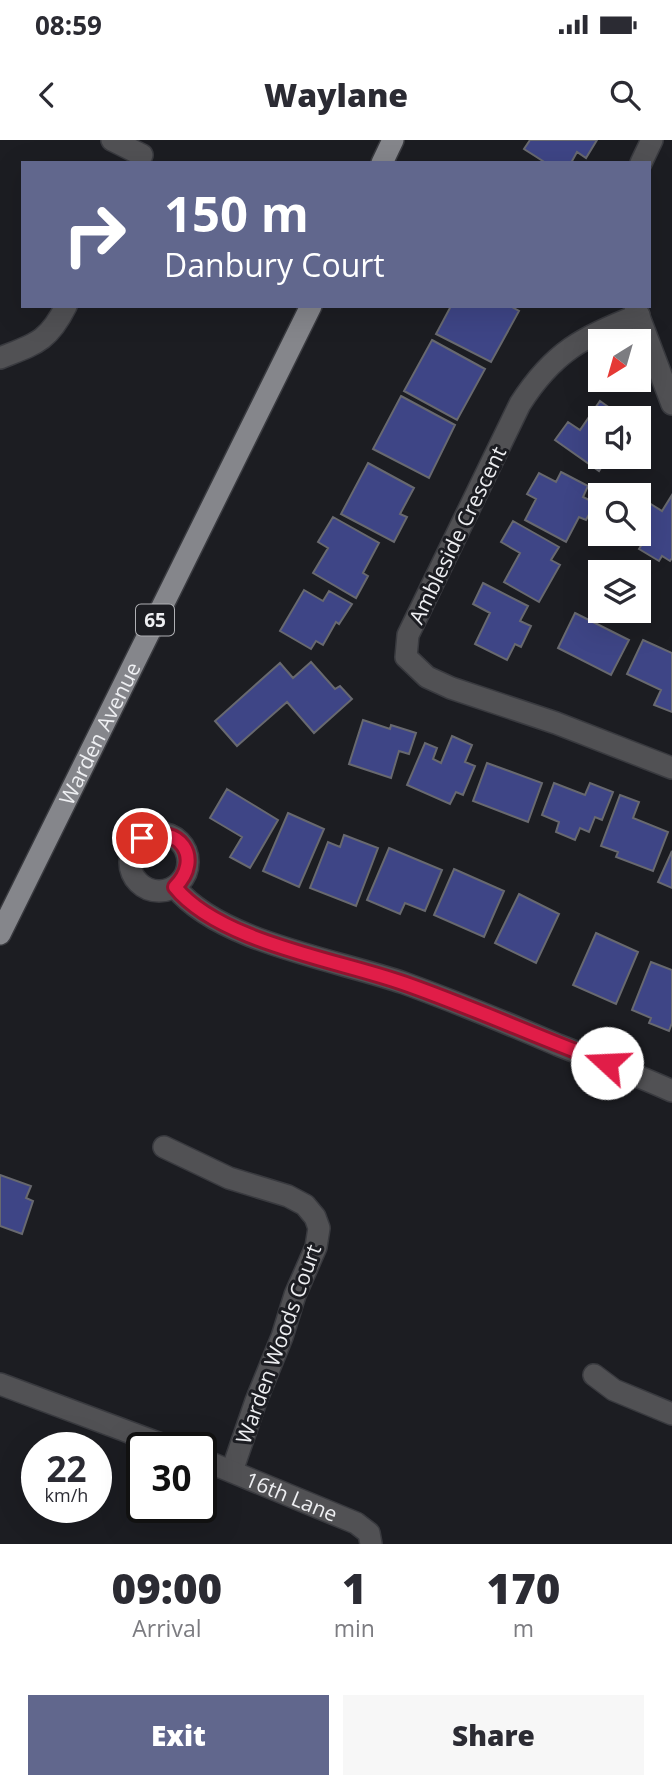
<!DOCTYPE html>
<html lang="en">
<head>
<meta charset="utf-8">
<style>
	:root { --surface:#fff; --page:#f7f7f7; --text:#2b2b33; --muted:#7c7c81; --accent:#61678d }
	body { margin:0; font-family:"Open Sans",sans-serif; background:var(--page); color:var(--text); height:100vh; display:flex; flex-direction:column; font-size:26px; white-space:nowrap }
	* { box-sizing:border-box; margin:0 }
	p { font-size:23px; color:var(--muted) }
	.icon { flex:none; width:38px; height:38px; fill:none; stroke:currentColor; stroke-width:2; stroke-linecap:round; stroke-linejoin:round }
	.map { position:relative; height:1404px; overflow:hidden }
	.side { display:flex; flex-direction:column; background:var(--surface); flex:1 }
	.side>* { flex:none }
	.guide { position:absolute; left:21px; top:21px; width:630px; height:147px; border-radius:0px; box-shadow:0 7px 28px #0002; background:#61678d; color:#fff; overflow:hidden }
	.needle { width:46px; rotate:217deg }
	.buttons { position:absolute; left:588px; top:189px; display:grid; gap:14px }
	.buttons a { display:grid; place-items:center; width:63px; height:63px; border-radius:0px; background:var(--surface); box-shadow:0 7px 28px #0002; font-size:35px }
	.speed { position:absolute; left:21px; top:1292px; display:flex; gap:14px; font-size:35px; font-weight:700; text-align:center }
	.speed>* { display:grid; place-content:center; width:91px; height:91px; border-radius:50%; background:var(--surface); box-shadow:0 7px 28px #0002; line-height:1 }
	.speed small { font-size:18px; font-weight:400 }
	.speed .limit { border:4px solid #111; border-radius:10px; background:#fff; color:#111 }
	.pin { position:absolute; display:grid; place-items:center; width:60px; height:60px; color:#fff; margin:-30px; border:4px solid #fff; border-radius:50%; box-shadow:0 2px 7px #0007 }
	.me { position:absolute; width:77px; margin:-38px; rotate:290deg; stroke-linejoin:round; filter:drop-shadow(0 0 5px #0008) }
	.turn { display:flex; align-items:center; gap:24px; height:147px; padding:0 28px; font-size:32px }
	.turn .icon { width:91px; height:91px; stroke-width:2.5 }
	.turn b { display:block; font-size:49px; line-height:60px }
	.eta { display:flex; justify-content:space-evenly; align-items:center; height:119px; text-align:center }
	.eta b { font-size:42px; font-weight:800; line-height:49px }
	.cta { display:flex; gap:14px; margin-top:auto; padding:14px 28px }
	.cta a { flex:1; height:80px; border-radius:0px; background:var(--accent); color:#fff; font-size:28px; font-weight:800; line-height:80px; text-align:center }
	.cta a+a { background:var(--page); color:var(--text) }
	.status { display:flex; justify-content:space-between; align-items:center; height:49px; padding:0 35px; background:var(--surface); direction:ltr }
	.status svg { height:19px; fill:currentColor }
	header { display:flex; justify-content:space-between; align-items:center; height:91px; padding:0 28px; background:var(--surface); font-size:32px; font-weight:800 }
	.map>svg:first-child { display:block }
	.building { fill:#3e4586; stroke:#68696f; stroke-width:2 }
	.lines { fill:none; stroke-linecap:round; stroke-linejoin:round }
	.minor-casing { stroke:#393a3f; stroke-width:24 }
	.primary-casing { stroke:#393a3f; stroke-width:24 }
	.minor { stroke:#515154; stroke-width:21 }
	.primary { stroke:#85868b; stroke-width:21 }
	.route-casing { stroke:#92132f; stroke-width:18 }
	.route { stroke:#e11d48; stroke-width:12 }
	.labels { text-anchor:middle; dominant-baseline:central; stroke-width:6; stroke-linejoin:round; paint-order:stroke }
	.shield { fill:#1c1d22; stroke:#afb0b4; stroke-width:2 }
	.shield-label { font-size:19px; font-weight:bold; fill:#eeeff2 }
	.street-label { font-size:21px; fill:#eeeff2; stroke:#1c1d22 }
</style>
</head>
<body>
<div class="status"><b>08:59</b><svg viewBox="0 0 49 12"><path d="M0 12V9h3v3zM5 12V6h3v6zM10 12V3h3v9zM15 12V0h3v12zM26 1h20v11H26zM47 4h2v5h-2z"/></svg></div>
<header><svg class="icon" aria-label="back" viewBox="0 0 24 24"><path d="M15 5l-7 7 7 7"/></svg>Waylane<svg class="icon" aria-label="search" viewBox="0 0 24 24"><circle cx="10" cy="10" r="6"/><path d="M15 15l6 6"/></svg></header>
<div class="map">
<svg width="672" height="1404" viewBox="0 0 672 1404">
	<rect width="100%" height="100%" fill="#1c1d22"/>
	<path class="building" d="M530,0H597L586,18L577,12L571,23H546L524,9Z
		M451,166H510L519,171L491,222L436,194Z
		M432,200L485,229L457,280L404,251Z
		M401,256L455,285L429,338L373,309Z
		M600,261L624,278H600V317H619L613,326L606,320L599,331L555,300L568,282L580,290Z
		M368,323L414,348L400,374L407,377L394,402L341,374Z
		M561,332L588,346L583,357L595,363L586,380L579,377L566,402L525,380L536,359L527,354L539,333L556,342Z
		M672,355V418L670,421L662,416L659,421L639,409L642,404L625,394H639V372L646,361L662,371Z
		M333,377L379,403L363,433L368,436L356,458L313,433L328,408L318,402Z
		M513,381L559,407L551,420L560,425L539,462L504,442L520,413L501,402Z
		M483,443L528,466L520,481L531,486L521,507L515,504L507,520L475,504L490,473L473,464Z
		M304,450L323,461L329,451L352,464L339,484L336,482L323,505L316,501L311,509L280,491Z
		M575,473L629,500L611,535L558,508Z
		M643,500L672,513V572L654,565L661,550L627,534Z
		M311,522L335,549L340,546L352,559L314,593L287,562L237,606L215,581L280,523L293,538Z
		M363,580L390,589L391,585L416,593L409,614L399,611L391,638L349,624Z
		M452,596L472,605L465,622L475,626L463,655L456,652L450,664L407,645L425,603L437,608L433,619L441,623Z
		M487,623L542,643L528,682L473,661Z
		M554,643L585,655L590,643L613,652L602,680L595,677L589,692L580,688L575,700L556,692L559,682L542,675Z
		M227,649L278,680L250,728L230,717L242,697L210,678Z
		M620,655L639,662L633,678L668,692L653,731L616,717L618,712L601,706Z
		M288,673L324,689L299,747L263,731Z
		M344,695L378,708L356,766L310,748L328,702L340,707Z
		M389,708L442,730L425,771L405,763L400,774L367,760Z
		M672,711V748L658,742Z
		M454,729L504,751L484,797L434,775Z
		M519,754L559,774L536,823L495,803Z
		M596,793L638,812L616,864L573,845Z
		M651,822L672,830V883L669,891L649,883L651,878L632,870Z
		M0,1035L31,1046L26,1058L33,1061L22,1094L0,1086Z"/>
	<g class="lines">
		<defs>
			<g id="minor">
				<path d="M112,0L142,15"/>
				<path d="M641,23L652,0"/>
				<path d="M635,166L672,264"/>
				<path d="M639,175C584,196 553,212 520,264L408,495L406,517L427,537L451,548L556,583L672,628"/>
				<path d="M0,218C35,204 48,202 66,166"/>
				<circle cx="159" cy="722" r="29"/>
				<path d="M175,747C219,802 338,820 404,843C456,862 507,883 558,905C596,920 635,934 672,951"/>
				<path d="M164,1007L229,1038L288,1056L305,1065L315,1077L319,1088L316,1107L295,1155L282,1197L256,1261L232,1331"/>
				<path d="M594,1235L614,1250L672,1274"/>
				<path d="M0,1244L169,1307"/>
				<path id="s1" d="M201,1319L356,1383L369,1393L371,1404"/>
			</g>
			<g id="primary">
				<path d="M382,23L393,0"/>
				<path id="s2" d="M0,794L311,166"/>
			</g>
		</defs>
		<use href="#minor" class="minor-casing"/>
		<use href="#primary" class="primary-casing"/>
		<use href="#minor" class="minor"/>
		<use href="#primary" class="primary"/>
	</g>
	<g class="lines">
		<defs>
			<path id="route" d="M142,698C179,683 204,718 175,747C219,802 338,820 403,843C472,867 539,898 607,923"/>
		</defs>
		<use href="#route" class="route-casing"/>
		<use href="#route" class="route"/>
	</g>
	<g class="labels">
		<rect class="shield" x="136" y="464.5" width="38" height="31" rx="5"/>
		<g class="shield-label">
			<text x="155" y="480">65</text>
		</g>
		<g class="street-label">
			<text transform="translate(457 395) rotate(-64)">Ambleside Crescent</text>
			<text stroke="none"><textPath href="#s2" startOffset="224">Warden Avenue</textPath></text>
			<text transform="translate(278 1204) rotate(-70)">Warden Woods Court</text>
			<text stroke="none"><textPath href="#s1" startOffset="98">16th Lane</textPath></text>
		</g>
	</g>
</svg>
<div class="buttons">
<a><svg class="needle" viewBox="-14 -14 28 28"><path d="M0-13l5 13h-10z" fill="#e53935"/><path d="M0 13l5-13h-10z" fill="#7c7c81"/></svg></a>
<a><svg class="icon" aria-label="sound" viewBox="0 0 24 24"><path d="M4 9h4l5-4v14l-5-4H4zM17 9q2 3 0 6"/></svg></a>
<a><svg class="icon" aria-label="search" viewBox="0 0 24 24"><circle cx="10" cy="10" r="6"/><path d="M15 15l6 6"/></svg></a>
<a><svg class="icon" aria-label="layers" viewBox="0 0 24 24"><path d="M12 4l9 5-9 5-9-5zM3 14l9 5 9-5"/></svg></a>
</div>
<div class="speed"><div>22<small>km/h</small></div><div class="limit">30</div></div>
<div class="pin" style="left:142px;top:698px;background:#d93025"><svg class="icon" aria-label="arrive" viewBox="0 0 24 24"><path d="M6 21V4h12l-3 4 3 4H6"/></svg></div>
<svg class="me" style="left:607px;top:923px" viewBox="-20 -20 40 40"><circle r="19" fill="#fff"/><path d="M0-13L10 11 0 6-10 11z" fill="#e11d48"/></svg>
<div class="guide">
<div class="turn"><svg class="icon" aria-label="right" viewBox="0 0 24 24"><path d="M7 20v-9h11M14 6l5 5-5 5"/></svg><div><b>150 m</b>Danbury Court</div></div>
</div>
</div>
<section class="side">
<div class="eta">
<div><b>09:00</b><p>Arrival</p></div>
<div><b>1</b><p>min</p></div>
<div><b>170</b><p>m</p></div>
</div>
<div class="cta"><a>Exit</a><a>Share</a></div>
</section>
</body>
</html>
